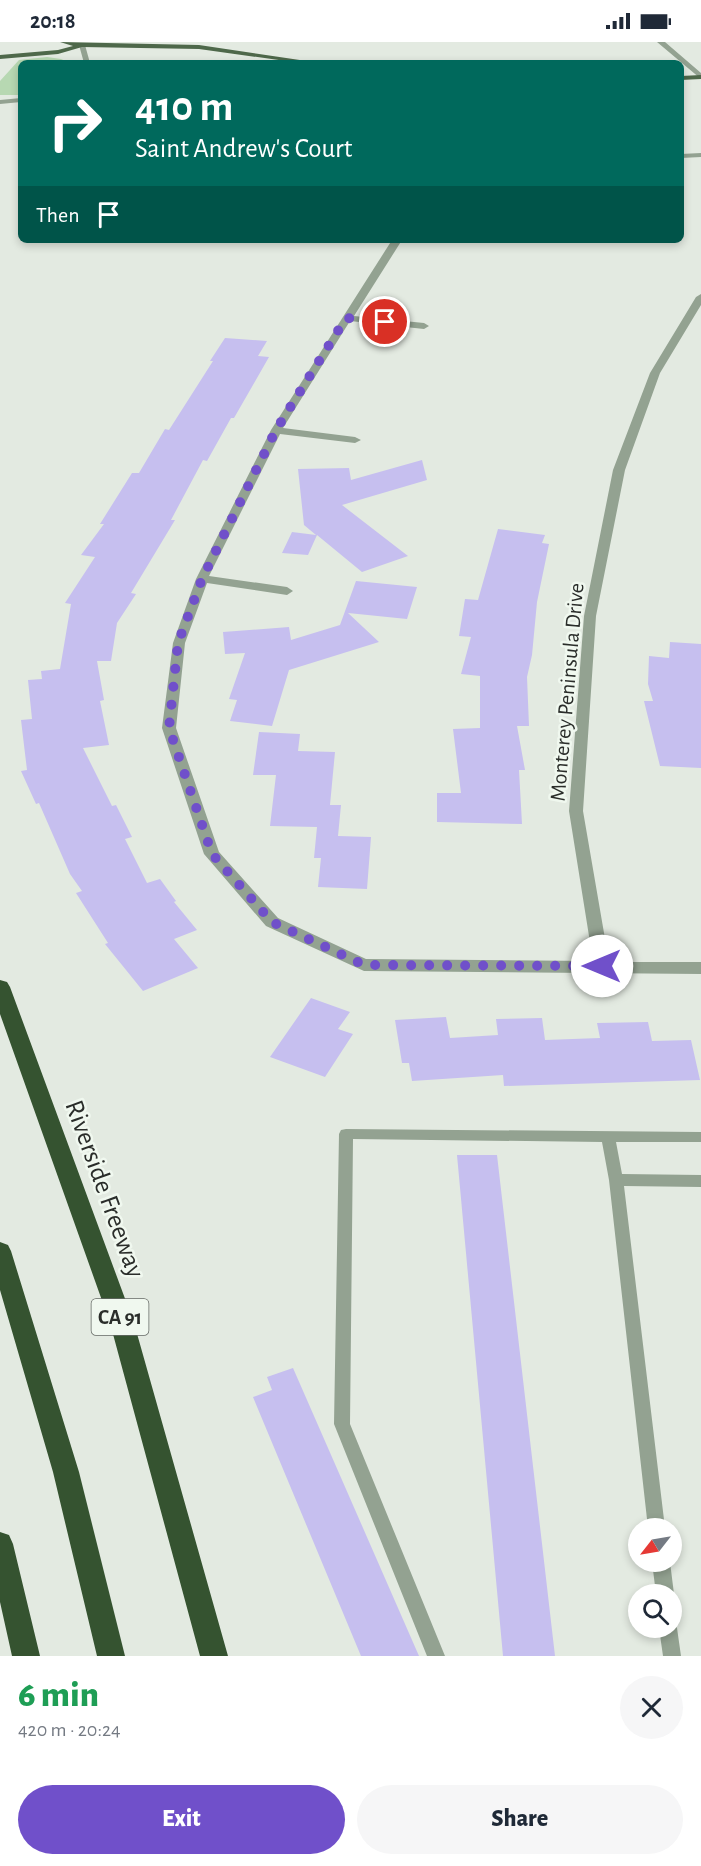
<!DOCTYPE html>
<html lang="en">
<head>
<meta charset="utf-8">
<style>
	:root { --surface:#fff; --page:#f6f6f7; --text:#1f2937; --muted:#747a83; --accent:#7050ca }
	body { margin:0; font-family:"Alegreya Sans",sans-serif; background:var(--page); color:var(--text); height:100vh; display:flex; flex-direction:column; font-size:22px; white-space:nowrap }
	* { box-sizing:border-box; margin:0 }
	p { font-size:20px; color:var(--muted) }
	.icon { flex:none; width:33px; height:33px; fill:none; stroke:currentColor; stroke-width:2; stroke-linecap:round; stroke-linejoin:round }
	.map { position:relative; height:1614px; overflow:hidden }
	.drawer { display:flex; flex-direction:column; background:var(--surface); flex:1 }
	.drawer>* { flex:none }
	.top-card { position:absolute; left:18px; top:18px; width:666px; height:183px; border-radius:9px; box-shadow:0 3px 9px #0003; background:#00695c; color:#fff; overflow:hidden }
	.needle { width:39px; rotate:239deg }
	.buttons { position:absolute; left:628px; top:1476px; display:grid; gap:12px }
	.buttons a { display:grid; place-items:center; width:54px; height:54px; border-radius:50%; background:var(--surface); box-shadow:0 3px 9px #0003; font-size:30px }
	.pin { position:absolute; display:grid; place-items:center; width:51px; height:51px; color:#fff; margin:-26px; border:3px solid #fff; border-radius:50%; box-shadow:0 2px 6px #0007 }
	.me { position:absolute; width:66px; margin:-33px; rotate:270deg; stroke-linejoin:round; filter:drop-shadow(0 0 4px #0008) }
	.turn { display:flex; align-items:center; gap:21px; height:126px; padding:0 18px; font-size:27px }
	.turn .icon { width:78px; height:78px; stroke-width:2.5 }
	.turn b { display:block; font-size:42px; line-height:51px }
	.then { display:flex; align-items:center; height:57px; padding:0 18px; background:#0003; gap:12px; font-size:22px }
	.round { display:grid; place-items:center; flex:none; width:63px; height:63px; border-radius:32px; background:var(--page) }
	.head { display:flex; align-items:center; justify-content:space-between; height:102px; padding:0 18px }
	h1 { font-size:36px; font-weight:800; line-height:45px; color:#1e9e55 }
	.cta { display:flex; gap:12px; margin-top:auto; padding:12px 18px }
	.cta a { flex:1; height:69px; border-radius:36px; background:var(--accent); color:#fff; font-size:24px; font-weight:800; line-height:69px; text-align:center }
	.cta a+a { background:var(--page); color:var(--text) }
	.status { display:flex; justify-content:space-between; align-items:center; height:42px; padding:0 30px; background:var(--surface); direction:ltr }
	.status svg { height:16px; fill:currentColor }
	.map>svg:first-child { display:block }
	.green { fill:#b7d8b2 }
	.building { fill:#c6bfef }
	.lines { fill:none; stroke-linecap:round; stroke-linejoin:round }
	.service { fill:#93a291; fill-rule:evenodd }
	.minor { fill:#93a291; fill-rule:evenodd }
	.primary { fill:#4e684a; fill-rule:evenodd }
	.motorway { fill:#355330; fill-rule:evenodd }
	.route { stroke:#7050ca; stroke-width:10; stroke-dasharray:0 18 }
	.labels { text-anchor:middle; dominant-baseline:central; stroke-width:5; stroke-linejoin:round; paint-order:stroke }
	.shield { fill:#f0f8ef; stroke:#656a65; stroke-width:1.5 }
	.shield-label { font-size:21px; font-weight:bold; fill:#2a2d2a }
	.street-label { font-size:22px; fill:#2a2d2a; stroke:#f0f8ef }
	.near-street-label { font-size:27px; fill:#2a2d2a; stroke:#f0f8ef }
</style>
</head>
<body>
<div class="status"><b>20:18</b><svg viewBox="0 0 49 12"><path d="M0 12V9h3v3zM5 12V6h3v6zM10 12V3h3v9zM15 12V0h3v12zM26 1h20v11H26zM47 4h2v5h-2z"/></svg></div>
<div class="map">
<svg width="701" height="1614" viewBox="0 0 701 1614">
	<rect width="100%" height="100%" fill="#e3eae1"/>
	<path class="green" d="M47,15L61,17L70,21H21V53H0V39L19,18Z"/>
	<path class="building" d="M225,296L267,299L258,314L269,315L234,376H231L207,419L203,418L171,478H175L131,551L136,552L117,581L111,619H97L104,658L100,659L109,703L83,706L112,764L116,763L132,795L125,797L147,841L160,837L176,859L174,860L197,888L174,897L198,926L143,949L105,902L108,901L76,851L82,849L70,832L39,761L36,762L21,729L27,728L21,678L32,677L28,638L42,637L41,629L60,627L71,562L65,561L95,515L81,513L104,482H100L132,431H139L165,387L169,388L213,319H210Z
		M422,418L427,438L342,463L408,514L362,530L317,493L308,513L282,511L292,490L316,493L304,483L298,427L349,426L351,438Z
		M498,487L545,493L542,501L549,502L537,560L532,613L527,635L529,684H517L525,728H519L522,782L437,780V751H461L453,687L480,686V634L461,632L471,595L459,594L465,557L478,558Z
		M356,539L417,545L407,577L348,571L379,600L289,628L272,684L230,679L237,658L229,657L245,611L225,612L223,590L289,585L291,598L340,583Z
		M670,600L701,602V726L660,724L644,659H653L648,642L649,614L669,616Z
		M259,690L300,692L298,709L335,710L330,763H341L338,794L371,795L367,847L318,845L321,816H314L317,785L270,784L276,733H253Z
		M311,956L350,970L338,987L353,992L325,1035L270,1015Z
		M446,975L450,996L498,993L496,977L542,976L545,998L600,996L597,981L648,980L652,999L691,998L700,1038L504,1044L503,1033L412,1039L409,1021H402L395,978Z
		M457,1113H497L555,1614H503Z
		M293,1326L419,1614H361L253,1355L272,1348L267,1335Z"/>
	<g class="lines">
		<path class="service" d="M82,1L85,3L90,21H84L79,3Z
			M21,56V60L0,62V58Z
			M346,1087L701,1090V1100H616L622,1132L701,1133V1145L624,1144L665,1486H648L609,1138L602,1100L353,1097L350,1382L445,1614H427L334,1382L339,1092L341,1088Z
			M652,1520H670L674,1552L672,1556V1552H656Z
			M672,1579L677,1586L681,1614H663L659,1586H672Z"/>
		<path class="minor" d="M657,0H665L701,31V37Z
			M701,111V115L681,116V112Z
			M392,198H402L354,274L424,281L429,284L424,287L350,279L283,386L355,395L361,398L355,401L280,392L209,534L287,545L293,549L287,553L207,541L185,601L176,686L219,810L278,876L366,917L593,919L569,769L584,574L613,428L650,331L696,255L701,252V263L660,331L625,428L596,574L583,769L609,920H701V932L364,929L266,884L204,812L162,686L173,601L196,537L271,388Z"/>
		<path class="primary" d="M60,0L199,3L320,21H300L199,7L82,5L58,12L0,17V13L58,8L73,4Z
			M701,33V37L681,38V34Z"/>
		<path class="motorway" d="M0,938L7,940L10,945L134,1281L228,1614H200L110,1281L0,972Z
			M0,1200L8,1203L11,1209L79,1430L125,1614H97L53,1430L0,1248Z
			M0,1490L9,1493L13,1502L40,1614H12L0,1560Z"/>
	</g>
	<g class="lines">
		<path class="route" d="M385,280L346,276L276,388L202,537L178,601L169,686L212,812L272,880L364,923L602,924"/>
	</g>
	<g class="labels">
		<rect class="shield" x="91.5" y="1257" width="57" height="36" rx="4.5"/>
		<g class="shield-label">
			<text x="120" y="1275">CA 91</text>
		</g>
		<g class="street-label">
			<text transform="translate(567 650) rotate(-85)">Monterey Peninsula Drive</text>
		</g>
		<g class="near-street-label">
			<text transform="translate(105 1147) rotate(70)">Riverside Freeway</text>
		</g>
	</g>
</svg>
<div class="buttons">
<a><svg class="needle" viewBox="-14 -14 28 28"><path d="M0-13l5 13h-10z" fill="#e53935"/><path d="M0 13l5-13h-10z" fill="#747a83"/></svg></a>
<a><svg class="icon" aria-label="search" viewBox="0 0 24 24"><circle cx="10" cy="10" r="6"/><path d="M15 15l6 6"/></svg></a>
</div>
<div class="pin" style="left:385px;top:280px;background:#d93025"><svg class="icon" aria-label="arrive" viewBox="0 0 24 24"><path d="M6 21V4h12l-3 4 3 4H6"/></svg></div>
<svg class="me" style="left:602px;top:924px" viewBox="-20 -20 40 40"><circle r="19" fill="#fff"/><path d="M0-13L10 11 0 6-10 11z" fill="#7050ca"/></svg>
<div class="top-card">
<div class="turn"><svg class="icon" aria-label="right" viewBox="0 0 24 24"><path d="M7 20v-9h11M14 6l5 5-5 5"/></svg><div><b>410 m</b>Saint Andrew's Court</div></div>
<div class="then">Then<svg class="icon" aria-label="arrive" viewBox="0 0 24 24"><path d="M6 21V4h12l-3 4 3 4H6"/></svg></div>
</div>
</div>
<section class="drawer">
<div class="head"><div><h1>6 min</h1><p>420 m · 20:24</p></div><a class="round"><svg class="icon" aria-label="close" viewBox="0 0 24 24"><path d="M6 6l12 12M18 6L6 18"/></svg></a></div>
<div class="cta"><a>Exit</a><a>Share</a></div>
</section>
</body>
</html>
